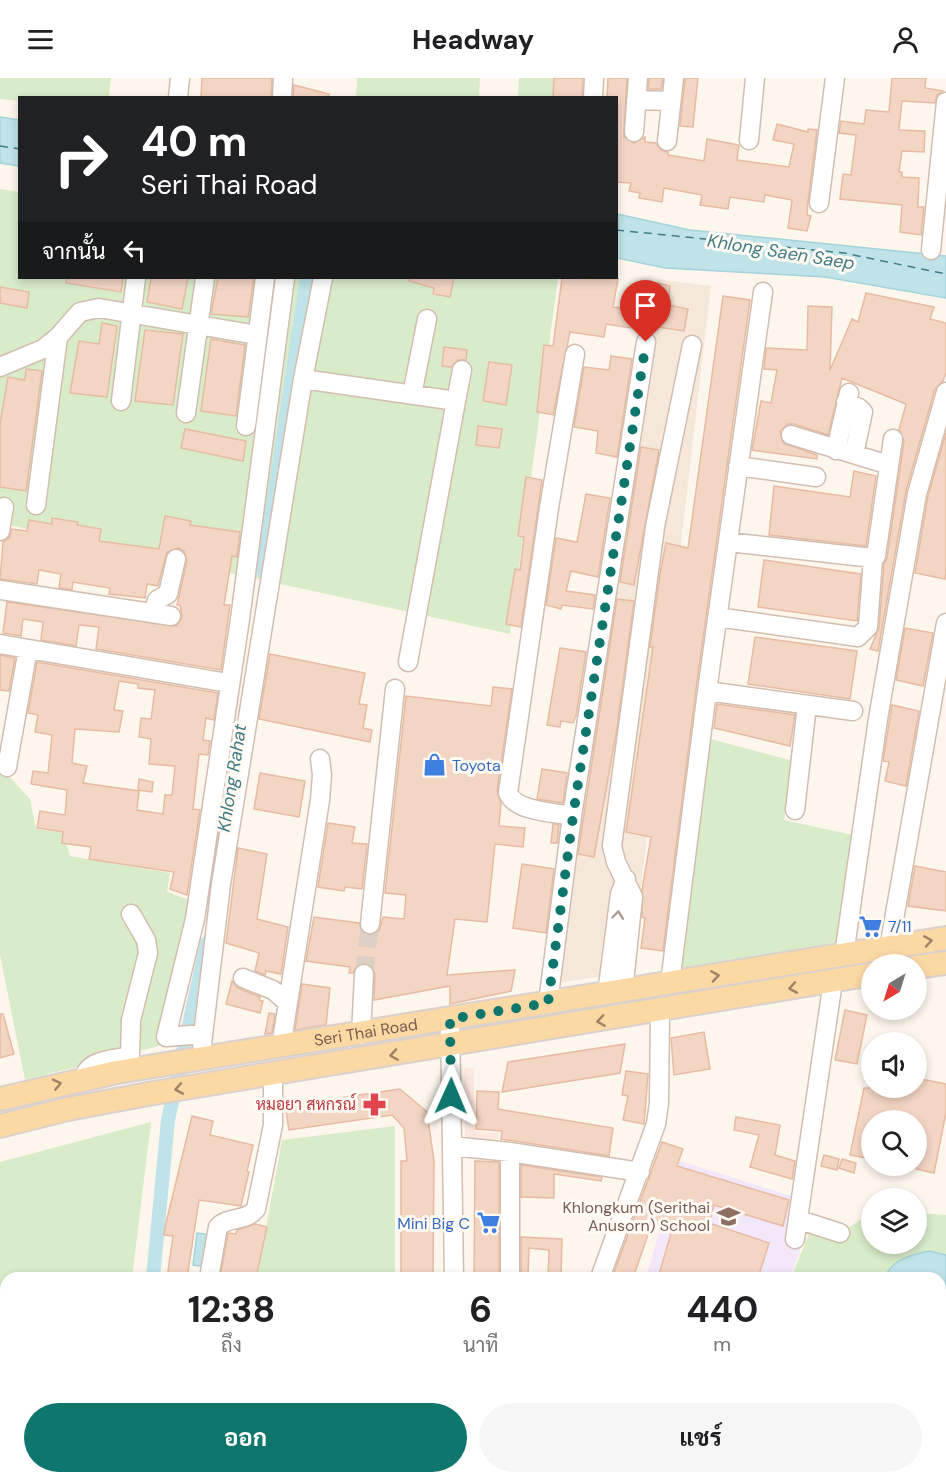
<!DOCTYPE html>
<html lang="th">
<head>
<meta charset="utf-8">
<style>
	:root { --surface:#fff; --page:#f6f6f6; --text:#202124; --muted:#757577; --accent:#0f766e }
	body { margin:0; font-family:"DM Sans",Sarabun,sans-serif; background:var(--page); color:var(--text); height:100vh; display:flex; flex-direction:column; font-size:22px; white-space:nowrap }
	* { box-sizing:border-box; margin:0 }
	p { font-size:20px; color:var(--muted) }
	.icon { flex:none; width:33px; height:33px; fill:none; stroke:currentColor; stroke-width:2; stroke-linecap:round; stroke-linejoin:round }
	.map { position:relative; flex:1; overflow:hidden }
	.drawer { position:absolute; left:0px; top:1194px; width:946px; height:212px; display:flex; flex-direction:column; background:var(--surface); border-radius:18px 18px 0 0; box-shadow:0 3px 9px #0003 }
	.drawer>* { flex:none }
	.hud { position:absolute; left:18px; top:18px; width:600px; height:183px; border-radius:0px; box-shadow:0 3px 9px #0003; background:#202124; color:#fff; overflow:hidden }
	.needle { width:39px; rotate:218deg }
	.tools { position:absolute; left:861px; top:876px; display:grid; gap:12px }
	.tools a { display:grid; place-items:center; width:66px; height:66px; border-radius:50%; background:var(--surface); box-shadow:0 3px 9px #0003; font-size:30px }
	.pin { position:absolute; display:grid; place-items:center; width:51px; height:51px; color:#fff; margin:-62px -26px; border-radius:50% 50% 50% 0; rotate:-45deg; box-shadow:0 0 6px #0007 }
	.pin .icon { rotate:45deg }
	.me { position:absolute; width:66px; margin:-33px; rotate:1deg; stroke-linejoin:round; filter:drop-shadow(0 0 4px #0008) }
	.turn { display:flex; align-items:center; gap:21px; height:126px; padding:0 24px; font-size:27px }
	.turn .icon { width:78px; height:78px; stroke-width:2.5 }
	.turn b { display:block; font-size:42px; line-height:51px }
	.then { display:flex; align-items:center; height:57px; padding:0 24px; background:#0003; gap:12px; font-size:22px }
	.eta { display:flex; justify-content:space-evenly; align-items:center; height:102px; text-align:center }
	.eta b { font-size:36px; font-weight:700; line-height:42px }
	.action { display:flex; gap:12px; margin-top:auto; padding:12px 24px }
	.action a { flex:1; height:69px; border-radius:36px; background:var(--accent); color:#fff; font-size:24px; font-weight:700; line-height:69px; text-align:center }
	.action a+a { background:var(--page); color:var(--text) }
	header { display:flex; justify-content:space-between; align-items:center; height:78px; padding:0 24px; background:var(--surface); font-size:27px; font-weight:700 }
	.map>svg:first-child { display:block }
	.residential { fill:#f5e8da }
	.commercial { fill:#fde8e0 }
	.education { fill:#f3e8fa }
	.green { fill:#d8ecc9 }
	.water { fill:#bfe3e8; stroke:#a5d3da; stroke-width:1.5 }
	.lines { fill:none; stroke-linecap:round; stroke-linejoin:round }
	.canal { stroke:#bfe3e8; stroke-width:14 }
	.ferry { stroke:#437c86; stroke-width:1.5; stroke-dasharray:8 6; stroke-linecap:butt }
	.building { fill:#f3d5c3; stroke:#e6bba3; stroke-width:1.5; fill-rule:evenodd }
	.minor-tunnel { stroke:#dcd0c4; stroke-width:18; stroke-dasharray:18 9; stroke-linecap:butt }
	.minor-casing { stroke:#d1beb0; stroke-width:21 }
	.major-casing { stroke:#dad1cd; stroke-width:26 }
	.minor { stroke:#fff; stroke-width:18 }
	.major { stroke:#fbd9a5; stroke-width:22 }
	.oneway { stroke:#af9d94 }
	.oneway2 { stroke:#a18267 }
	.route { stroke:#0f766e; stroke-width:10; stroke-dasharray:0 18 }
	.labels { text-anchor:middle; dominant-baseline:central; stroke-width:6; stroke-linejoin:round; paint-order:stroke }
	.shop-label { font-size:16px; fill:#366cbe; stroke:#fffaf3; text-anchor:start }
	.street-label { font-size:16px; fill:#7a5c4d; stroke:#fffaf3 }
	.health-label { font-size:16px; fill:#be3a42; stroke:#fffaf3; text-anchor:end }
	.education-label { font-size:16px; fill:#785e54; stroke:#fffaf3; text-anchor:end }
	.water-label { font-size:18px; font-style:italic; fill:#437c86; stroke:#fffaf3 }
</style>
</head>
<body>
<header><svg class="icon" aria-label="menu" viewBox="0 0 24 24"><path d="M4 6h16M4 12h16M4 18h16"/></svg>Headway<svg class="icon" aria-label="person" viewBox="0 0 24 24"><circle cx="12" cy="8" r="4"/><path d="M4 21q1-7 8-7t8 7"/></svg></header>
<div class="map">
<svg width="946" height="1405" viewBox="0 0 946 1405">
	<rect width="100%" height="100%" fill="#fdf6ec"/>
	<path class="residential" d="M657,201L711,208L641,807L636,893L558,905Z"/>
	<path class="commercial" d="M464,990H474L475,1054L498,1055V1061H465Z"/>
	<path class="education" d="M680,1083L795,1119L803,1165L790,1200H646Z"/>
	<path class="green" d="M0,0H111L109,19L20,20L19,23L0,21Z
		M357,0H480L479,19H356Z
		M519,0H555L553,19L518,20Z
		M0,111L19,114L20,200H558L510,556L0,445Z
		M707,660L797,684L784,742L853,757L836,865L675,892Z
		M0,692L4,693L30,721L36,751L63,755L70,778L170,795L167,814L193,823L163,967L25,1002L0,877Z
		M151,1044L132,1200H6V1400H109L108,1405H0V1084Z
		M395,1048V1200H257L282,1062Z
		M871,1135L872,1166H916L917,1135L946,1137V1405H409L411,1400H940V1200H791L812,1148L840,1155Z
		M139,1400H396L394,1405H138Z"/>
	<path class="water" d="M0,39L19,42V88L0,85Z
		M617,136L690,152L946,178V220L825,199L665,190L617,180Z
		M197,1155L211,1157L206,1189L193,1187Z
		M929,1173L946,1177V1261L941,1255L940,1200H884C893,1181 910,1177 929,1173Z
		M946,1318V1405H857L868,1400H940L941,1326Z
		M177,1400H381L380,1405H170Z
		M443,1400H713L759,1405H441Z"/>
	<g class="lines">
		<path class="canal" d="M263,493L307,200
			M153,1200L168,1042L207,865
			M132,1405L133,1400"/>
		<path class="ferry" d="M0,68L20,71
			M616,152L844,175L946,196"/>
	</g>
	<path class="building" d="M202,0H272L271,20H201Z
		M554,0H583L582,20H553Z
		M608,0H627L624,59L634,65L645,59V64L656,65L661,72L668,74V77L704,83L707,61L739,67L737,82L789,89L794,66L773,62L777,46L808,54V51L817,52L808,124L807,137L811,138L807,153L788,150L792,122L765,117L764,124L730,119L728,131L700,127L702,117L664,110L662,124L639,120L640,115L629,113L631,105L616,104V20H607Z
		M649,0H663L661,11H648Z
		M685,0H698L693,49L680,48Z
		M892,0H926L925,10L943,13L937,17L935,25L902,23L899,52L925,53L924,74L902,73L899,94H902V99L919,100L918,129H924L921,157L900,154L902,127L840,121L843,96L851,97L856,57L839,55L841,43L864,46L866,32L889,34Z
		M294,7L329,16L328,20H293Z
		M67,200H123L121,214L66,205Z
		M151,200H188L182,231L147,224Z
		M218,200H254L248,239L211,236Z
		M410,200H454L450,219L433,216L434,210L409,203Z
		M562,200L618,201L613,229L638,232L639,226L655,229L657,205L670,208L668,227L688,231L684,253L651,248L650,253L606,246L604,259L570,254L553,337L537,334L544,267L553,268Z
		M0,209L29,214L27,230L0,225Z
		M866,215L934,229L930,241L946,245V294L943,303L935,311L906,413L878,573L870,571L879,550L884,486L887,480L904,363L899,352L906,326L842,300L828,357L794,346H788L780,353L783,365L817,377V381L752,372L761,323L771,325L777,292L764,291L766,270L807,272L808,228L832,229L830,292L852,241L858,244Z
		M723,218L750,222L696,611L663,873L641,870L645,840L642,839V812L651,759L626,754L653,569H650L660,496L666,465L688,470Z
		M102,245L117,248L107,319L70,315L79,263L99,266Z
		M145,252L183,256L173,327L135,323Z
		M211,261L245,267L236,338L201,333Z
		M444,269L467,272L466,282H458L451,289L442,288Z
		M611,278L632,281L617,379L596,375L598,353L574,349L584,289L609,292Z
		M489,284L512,287L506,327L483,323Z
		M26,291L42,293L26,413L0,409V346L8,299L25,302Z
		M478,348L502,351L499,370L476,367Z
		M185,351L246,363L243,383L181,370Z
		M946,355V496L945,501L915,495L928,418Z
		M641,369L659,372L634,507L620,504Z
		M854,393L876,398L866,468L769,457L774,408L850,419Z
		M526,399L542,402L521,549L506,546L515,491L520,492L524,459L518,458Z
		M586,416L610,420L598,499L571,493L566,513L595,517L593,531L562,527L561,531L546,527L556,460L577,464Z
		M165,438L191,443L190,447L240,454L237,479L232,478L224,527H230L221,592L96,571L99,549L79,547L76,568L41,562L43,544L23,541L21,558L3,555L7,524L176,548L182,540L180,527H177L187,483L184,473L179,470L167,474L158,508L147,506L145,520L109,516L110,510L73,504L72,512L59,510L61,496L39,492L37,506L0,501L3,464L9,460L12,451L27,453L29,442L52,446V440L78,444L77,447L101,451L99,463L159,471Z
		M764,482L861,496L857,543L758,529Z
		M617,521L634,523L617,650L594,779L578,776Z
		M905,550L933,555L923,608L896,602Z
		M755,559L857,573L850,621L748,606Z
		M560,570L586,574L576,638L573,645L561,643L560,649L547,647Z
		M270,576L365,595L359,626L367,627L363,650L372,652L370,664L259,641Z
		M0,577L15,580L9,613L0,612Z
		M37,584L218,615L214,642L206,640L203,662L210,663L208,677L199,676L193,731L200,732L187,817L170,811L174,794L89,781L91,769L62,765L63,754L37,750L40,733L65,737L67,712L31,706L33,693L48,695L52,657L35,654L38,637L28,635ZM119,603L138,606V610L155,612L151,641L141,640L139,659L151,661L149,686L175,688L172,717H165L163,736L137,732L139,713L83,705L87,688L72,685L75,651L119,654L123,633L114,632Z
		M493,609L512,611L497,713L501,725L499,748L525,750L523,769L495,766L487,844L455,841L447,897L515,892L511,913L450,926V908L374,922L375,896L370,886H358L353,895H349L350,889L306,883L314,839L359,845L363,855L369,857L379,853L383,839L404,841L406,817L385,815L406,618L491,628Z
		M717,626L795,637L790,668L714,650Z
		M892,627L919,633L906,708L885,703L889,684L883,683Z
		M542,691L567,695L563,725L537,721Z
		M260,695L305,703L299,739L254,731Z
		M139,701L153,704L152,714L138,712Z
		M328,745L355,749L352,765L367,766L362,811L345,809L344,813L318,809Z
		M553,746L559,747L557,765H551Z
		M238,770L267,776L257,841L288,849L281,896L266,893L265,897L255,893L259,875L226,865Z
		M522,786L554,791L546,855L513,850Z
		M915,788L946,794V833L908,828Z
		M232,903L238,910L260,919L259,922L263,923L260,935L226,926Z
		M302,906L330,910L326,947L295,952Z
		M845,932L867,937L857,986L835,982Z
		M269,935L275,936L272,955L265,956Z
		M0,936H3L14,976L0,980Z
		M704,954L710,991L674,997L671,960Z
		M625,966L620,995L502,1014L508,984Z
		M626,993L648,996L644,1046L623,1042L628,1018L622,1017Z
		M916,1000L946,1006V1035L934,1095L916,1091V1042H872V1081L850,1077L864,1010H916Z
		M400,1011L427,1034L434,1083L433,1198H401V1083H407L404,1050L392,1037L289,1052L285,1028Z
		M477,1013L499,1014L498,1031L613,1050L609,1078L501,1061L502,1053L476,1051Z
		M192,1038L213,1043L210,1057L253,1067L247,1093L249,1094L241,1128L199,1122L187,1200H167L173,1158L164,1157L166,1145Z
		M736,1039L780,1047L775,1077L795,1083L792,1101L750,1089L759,1057L734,1052Z
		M662,1064L683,1071L677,1088L789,1122L783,1148L714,1127L709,1145L769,1165L758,1200H658L672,1152L652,1145L633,1200H612Z
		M824,1077L839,1081L837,1092L821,1088Z
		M842,1081L856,1085L854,1095L839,1090Z
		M475,1083L499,1084V1200H474Z
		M521,1087L602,1099L601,1103L554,1096V1120L521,1119Z
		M255,1146L267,1149L256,1200H220L228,1155L236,1156L237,1152Z
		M521,1159L562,1161L561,1200H548L549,1172L529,1170L528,1200H521Z"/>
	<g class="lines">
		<path class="minor-tunnel" d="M364,896L370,846"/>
		<defs>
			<path id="minor" d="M178,20L180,0
				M282,20L283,0
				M593,20L594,0
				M636,22L671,23
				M634,54L638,0
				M749,62L755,0
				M667,63L674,0
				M819,125L835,0
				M931,172L946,24
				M0,289L43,271L58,259L80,234L99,230L256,257
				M303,301L456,323L408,584
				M412,317L427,241
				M121,323L136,200
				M456,323L462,292
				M846,324L859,330L863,334L854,376
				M186,335L205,200
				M246,348L265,200
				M791,357L889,387
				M836,372L849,315
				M738,388L816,399
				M36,427L58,259
				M0,453L4,429
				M728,464L873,480L876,478L893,361
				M0,512L171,538
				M153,535L157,522L168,516L176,481
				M717,539L858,559L868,549L873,480
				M0,566L228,605
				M707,613L853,633
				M7,689L28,571
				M795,732L807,627
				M572,738C554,734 516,734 508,715L549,430L575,276
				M370,846L395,611
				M889,870L946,545
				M844,877L878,641L917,416L946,314
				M243,900L273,912L287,924
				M670,905L707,613L763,214
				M623,913L633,819L616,784L612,768L655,449L692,267
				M607,916L620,816L626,801
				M548,925L572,738L646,264
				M450,941L454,1200
				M203,956L166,959L195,841L240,541L285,200
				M361,957L364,896
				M202,966L221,806L303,301L323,200
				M281,969L320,722L322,697L320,681
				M84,1000C88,981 114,982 130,978L131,942L148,875L146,862L131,836
				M452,1068L510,1074L640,1094
				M800,1142L840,1155
				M795,1161L833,903
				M209,1200L218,1149C228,1138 246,1144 256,1131L273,1047V996
				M510,1200V1074
				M600,1200L656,1046L659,1025L660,933
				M415,1405L417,1400"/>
			<g id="major">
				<path d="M916,889L946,885"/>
				<path id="s1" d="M0,1021L117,994L946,860"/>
				<path d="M0,1048L68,1031L148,1016L872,896"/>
			</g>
		</defs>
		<use href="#minor" class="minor-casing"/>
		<use href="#major" class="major-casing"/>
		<use href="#minor" class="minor"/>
		<use href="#major" class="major"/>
	</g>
	<defs><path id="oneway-chevron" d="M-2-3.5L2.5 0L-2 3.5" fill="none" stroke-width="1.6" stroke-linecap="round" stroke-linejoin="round" transform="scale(1.5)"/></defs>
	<use class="oneway" href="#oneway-chevron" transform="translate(618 837) rotate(-83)"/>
	<g class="oneway2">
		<use href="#oneway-chevron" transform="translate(928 863) rotate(-9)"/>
		<use href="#oneway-chevron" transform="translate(715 898) rotate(-9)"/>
		<use href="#oneway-chevron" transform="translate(793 910) rotate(170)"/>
		<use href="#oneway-chevron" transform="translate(601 943) rotate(171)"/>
		<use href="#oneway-chevron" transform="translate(394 977) rotate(171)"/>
		<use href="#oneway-chevron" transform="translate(57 1006) rotate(-13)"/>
		<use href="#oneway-chevron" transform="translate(179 1011) rotate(170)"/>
	</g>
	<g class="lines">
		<path class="route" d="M451,1018L450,941L548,925L573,738L646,264"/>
	</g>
	<defs>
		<symbol id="shop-bare" viewBox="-9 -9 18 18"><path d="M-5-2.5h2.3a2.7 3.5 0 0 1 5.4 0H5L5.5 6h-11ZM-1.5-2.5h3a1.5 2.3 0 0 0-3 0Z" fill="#3f7fe0" stroke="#fffaf3" stroke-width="2.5" paint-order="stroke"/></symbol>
		<symbol id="supermarket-bare" viewBox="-9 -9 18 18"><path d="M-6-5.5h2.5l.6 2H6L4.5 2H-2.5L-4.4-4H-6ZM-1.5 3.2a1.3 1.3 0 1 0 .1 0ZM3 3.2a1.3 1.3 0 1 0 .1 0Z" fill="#3f7fe0" stroke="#fffaf3" stroke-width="2.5" paint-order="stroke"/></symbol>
		<symbol id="pharmacy-bare" viewBox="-9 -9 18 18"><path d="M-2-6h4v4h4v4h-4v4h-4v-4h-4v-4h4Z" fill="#e0444e" stroke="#fffaf3" stroke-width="2.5" paint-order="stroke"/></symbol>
		<symbol id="school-bare" viewBox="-9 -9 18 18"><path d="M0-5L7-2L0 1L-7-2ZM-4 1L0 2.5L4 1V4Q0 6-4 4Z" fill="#8d6e63" stroke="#fffaf3" stroke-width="2.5" paint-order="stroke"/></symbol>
	</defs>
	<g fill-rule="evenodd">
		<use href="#shop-bare" x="418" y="670" width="33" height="33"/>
		<use href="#supermarket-bare" x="854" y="832" width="33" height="33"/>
		<use href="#pharmacy-bare" x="358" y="1010" width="33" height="33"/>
		<use href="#school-bare" x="712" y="1122" width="33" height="33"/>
		<use href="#supermarket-bare" x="472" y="1128" width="33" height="33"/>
	</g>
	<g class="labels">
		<g class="shop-label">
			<text x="452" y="687">Toyota</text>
			<text x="888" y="848">7/11</text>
			<text x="470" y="1145" text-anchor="end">Mini Big C</text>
		</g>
		<g class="street-label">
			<text stroke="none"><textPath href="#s1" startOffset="372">Seri Thai Road</textPath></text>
		</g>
		<g class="health-label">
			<text x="356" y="1026">หมอยา สหกรณ์</text>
		</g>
		<g class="education-label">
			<text x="710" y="1129">Khlongkum (Serithai<tspan x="710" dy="18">Anusorn) School</tspan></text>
		</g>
		<g class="water-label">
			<text transform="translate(781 174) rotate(9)">Khlong Saen Saep</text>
			<text transform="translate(232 700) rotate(-81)">Khlong Rahat</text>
		</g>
	</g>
</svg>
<div class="tools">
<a><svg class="needle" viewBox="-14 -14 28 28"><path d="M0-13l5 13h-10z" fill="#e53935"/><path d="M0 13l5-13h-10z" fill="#757577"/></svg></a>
<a><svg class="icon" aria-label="sound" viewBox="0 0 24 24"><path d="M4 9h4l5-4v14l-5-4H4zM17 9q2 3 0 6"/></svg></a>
<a><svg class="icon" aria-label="search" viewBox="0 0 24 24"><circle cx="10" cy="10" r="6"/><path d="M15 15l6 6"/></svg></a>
<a><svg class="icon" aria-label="layers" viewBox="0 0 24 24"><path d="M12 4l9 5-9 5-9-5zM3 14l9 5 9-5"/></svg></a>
</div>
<div class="pin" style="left:646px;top:264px;background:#d93025"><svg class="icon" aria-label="arrive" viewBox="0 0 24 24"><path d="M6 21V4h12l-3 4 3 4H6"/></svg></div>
<svg class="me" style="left:451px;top:1018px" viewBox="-20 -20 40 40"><path d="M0-17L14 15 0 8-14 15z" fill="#0f766e" stroke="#fff" stroke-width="4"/></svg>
<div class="hud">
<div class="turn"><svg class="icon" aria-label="right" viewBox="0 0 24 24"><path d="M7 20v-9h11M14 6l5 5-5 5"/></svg><div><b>40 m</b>Seri Thai Road</div></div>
<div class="then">จากนั้น<svg class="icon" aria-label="left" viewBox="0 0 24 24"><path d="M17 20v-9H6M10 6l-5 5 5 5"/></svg></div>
</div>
<section class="drawer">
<div class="eta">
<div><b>12:38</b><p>ถึง</p></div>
<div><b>6</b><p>นาที</p></div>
<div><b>440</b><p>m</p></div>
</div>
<div class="action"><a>ออก</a><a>แชร์</a></div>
</section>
</div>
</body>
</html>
